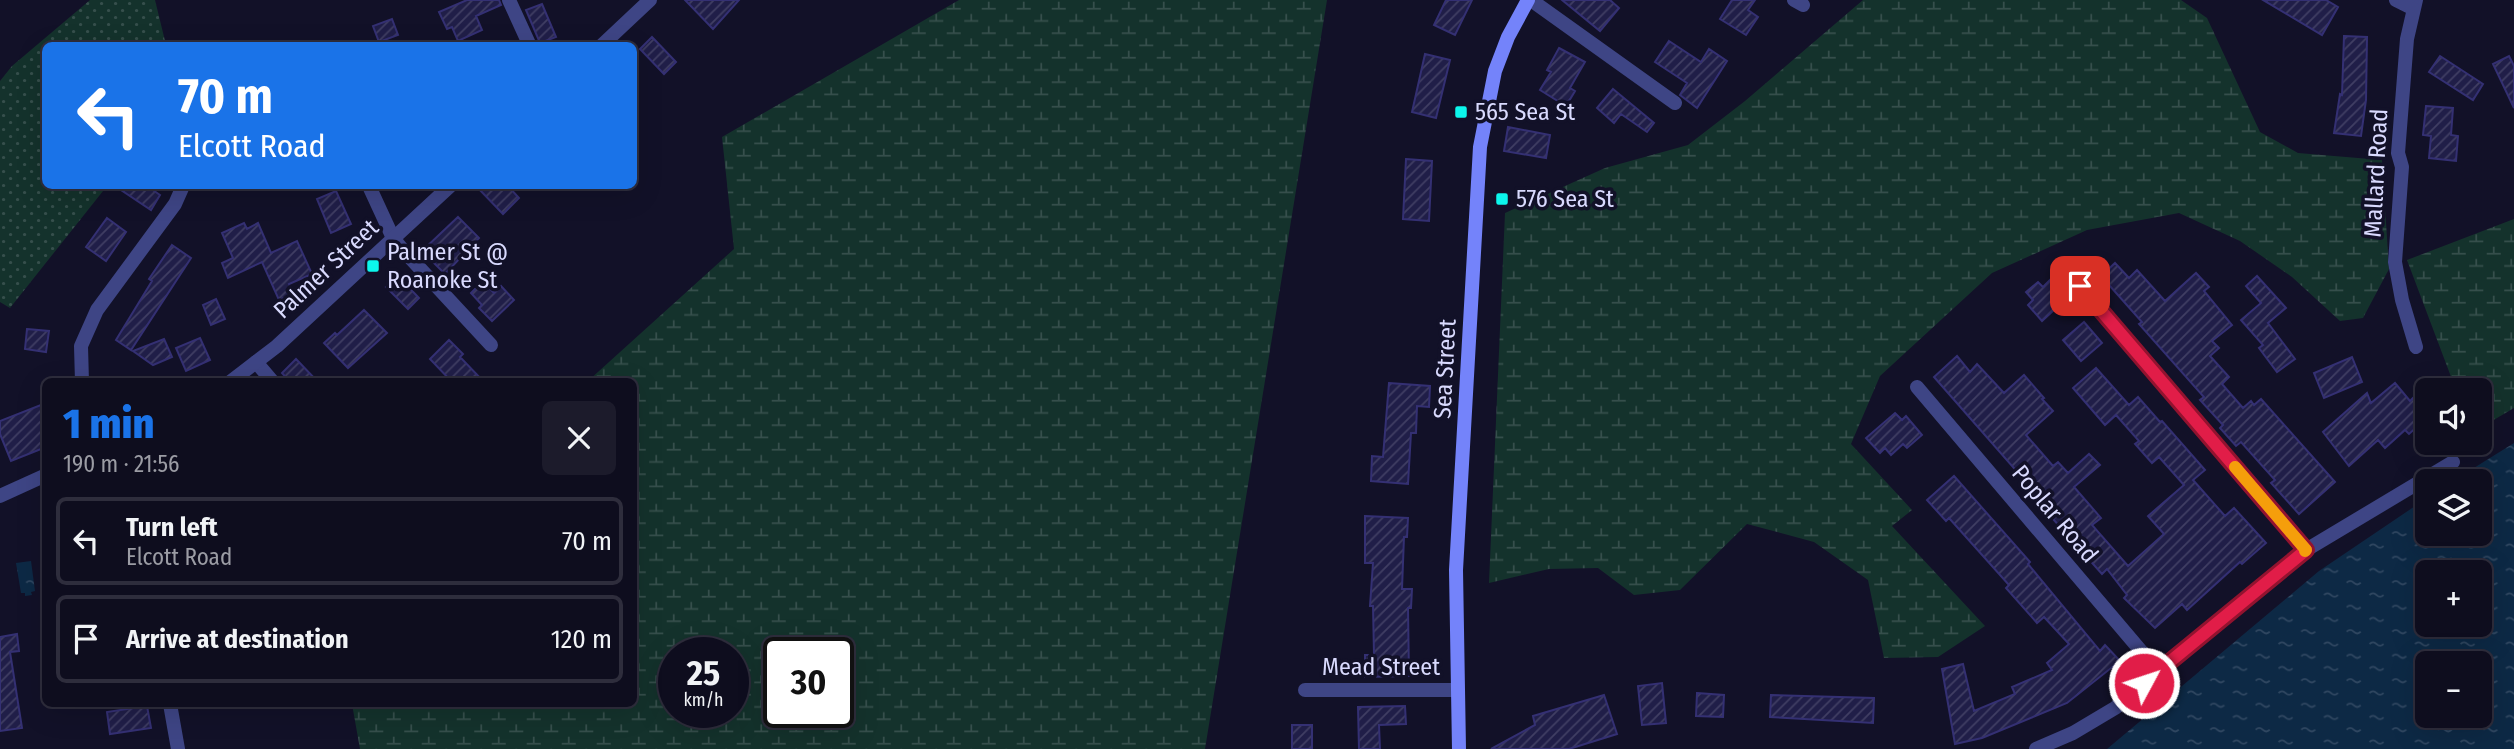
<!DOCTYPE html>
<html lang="en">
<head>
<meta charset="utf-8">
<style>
	:root { --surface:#0e0d1e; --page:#1c1b2b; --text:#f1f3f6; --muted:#9b9ca4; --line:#2e2d3c; --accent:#1a73e8 }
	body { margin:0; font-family:"Fira Sans Condensed",sans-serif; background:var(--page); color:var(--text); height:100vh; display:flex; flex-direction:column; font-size:26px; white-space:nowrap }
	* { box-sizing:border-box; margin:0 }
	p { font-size:23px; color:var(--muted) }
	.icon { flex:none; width:38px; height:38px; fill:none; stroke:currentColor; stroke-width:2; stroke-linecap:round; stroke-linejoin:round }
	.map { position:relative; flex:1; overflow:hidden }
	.sheet { position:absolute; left:42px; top:378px; width:595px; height:329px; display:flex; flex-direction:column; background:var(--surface); border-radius:10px; box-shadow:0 7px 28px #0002,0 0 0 2px var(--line) }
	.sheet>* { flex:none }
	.hud { position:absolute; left:42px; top:42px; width:595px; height:147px; border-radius:10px; box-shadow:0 7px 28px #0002,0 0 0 2px var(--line); background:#1a73e8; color:#fff; overflow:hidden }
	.controls { position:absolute; left:2415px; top:378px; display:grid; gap:14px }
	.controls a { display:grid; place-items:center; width:77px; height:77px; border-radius:10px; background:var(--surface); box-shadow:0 7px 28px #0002,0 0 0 2px var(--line); font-size:35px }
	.speed { position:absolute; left:658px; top:637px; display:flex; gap:14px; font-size:35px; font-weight:700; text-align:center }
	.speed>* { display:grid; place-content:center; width:91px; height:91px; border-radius:50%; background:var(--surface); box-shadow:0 7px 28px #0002,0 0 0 2px var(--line); line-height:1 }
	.speed small { font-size:18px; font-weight:400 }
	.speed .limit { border:4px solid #111; border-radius:10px; background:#fff; color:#111 }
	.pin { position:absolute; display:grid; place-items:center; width:60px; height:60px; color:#fff; margin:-30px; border-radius:14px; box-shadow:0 4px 10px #0006 }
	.me { position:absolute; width:77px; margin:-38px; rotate:50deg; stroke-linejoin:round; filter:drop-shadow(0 0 5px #0008) }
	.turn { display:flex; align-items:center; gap:24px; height:147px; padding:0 21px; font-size:32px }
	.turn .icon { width:91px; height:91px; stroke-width:2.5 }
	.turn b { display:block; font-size:49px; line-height:60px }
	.round { display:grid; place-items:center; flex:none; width:74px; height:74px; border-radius:10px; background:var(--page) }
	.head { display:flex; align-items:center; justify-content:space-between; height:119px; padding:0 21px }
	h1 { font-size:42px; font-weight:800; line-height:52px; color:var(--accent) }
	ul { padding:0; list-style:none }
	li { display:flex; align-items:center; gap:21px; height:88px; margin:0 14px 10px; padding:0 7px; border:4px solid var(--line); border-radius:10px }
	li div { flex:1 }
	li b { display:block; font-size:26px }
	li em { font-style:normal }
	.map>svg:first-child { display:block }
	.wetland { fill:url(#wetland-marsh); fill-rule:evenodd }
	.park { fill:url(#park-dots) }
	.water { fill:url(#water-ripples); fill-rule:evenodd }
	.building { fill:url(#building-hatch); stroke:#343073; stroke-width:2 }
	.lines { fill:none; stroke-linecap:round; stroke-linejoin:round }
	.minor { stroke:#3e4585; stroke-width:14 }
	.tertiary { stroke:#3e4585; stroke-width:14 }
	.secondary { stroke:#7483fa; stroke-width:14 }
	.route-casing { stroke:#92132f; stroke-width:18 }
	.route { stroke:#e11d48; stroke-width:12 }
	.slow { stroke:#f59e0b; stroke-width:12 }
	.poi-dot { fill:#0cf6ec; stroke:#121128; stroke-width:2.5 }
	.labels { text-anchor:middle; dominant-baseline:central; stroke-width:7; stroke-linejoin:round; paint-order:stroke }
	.poi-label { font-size:24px; fill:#d9dafe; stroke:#121128; text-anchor:start }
	.street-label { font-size:24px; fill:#d9dafe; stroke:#121128 }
</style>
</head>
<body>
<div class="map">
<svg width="2514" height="749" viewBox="0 0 2514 749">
	<defs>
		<pattern id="wetland-marsh" width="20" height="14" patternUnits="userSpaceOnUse" patternTransform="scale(1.75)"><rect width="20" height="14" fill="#14322c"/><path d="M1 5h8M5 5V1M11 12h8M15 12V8" fill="none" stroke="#364f4c"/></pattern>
		<pattern id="park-dots" width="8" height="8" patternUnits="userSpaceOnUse" patternTransform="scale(1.75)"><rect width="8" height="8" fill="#14322c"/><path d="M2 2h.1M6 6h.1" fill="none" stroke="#364f4c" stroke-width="1.8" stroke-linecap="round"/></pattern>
		<pattern id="water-ripples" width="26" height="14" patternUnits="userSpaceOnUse" patternTransform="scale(1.75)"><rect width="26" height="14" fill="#0d2945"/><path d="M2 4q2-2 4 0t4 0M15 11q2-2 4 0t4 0" fill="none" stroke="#304761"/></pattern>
		<pattern id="building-hatch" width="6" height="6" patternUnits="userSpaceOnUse" patternTransform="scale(1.75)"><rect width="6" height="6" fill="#201e48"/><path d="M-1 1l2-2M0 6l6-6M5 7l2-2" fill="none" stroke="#403e63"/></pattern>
	</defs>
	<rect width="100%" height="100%" fill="#121128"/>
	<path class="wetland" d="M959,0H1327L1205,749H360L352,704H634V382L588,381L734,249L722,137ZM674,653H733V712H674ZM779,653H838V712H779Z
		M1863,0H2181L2207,18L2260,132L2298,153L2382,160L2389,269L2363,318L2340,321L2292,277L2240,241L2179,213L2087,230L1992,273L1880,376L1851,444L1912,510L1892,526L1985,626L1938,657L1884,658L1868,580L1814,542L1747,524L1680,590L1634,595L1598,568L1549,569L1489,583L1505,213L1605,168L1688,145L1745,101Z
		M2514,219V408L2480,428V390H2456L2407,260Z"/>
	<path class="park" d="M90,0H155L166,45L46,46V186H107L10,308L0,302V81L12,66Z"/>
	<path class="water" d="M2514,443V749H2107L2319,571L2427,498V534H2480V481H2453ZM2427,572H2480V625H2427ZM2427,663H2480V716H2427Z
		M31,561L35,591L31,592L32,595L25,596V593H21L16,563Z"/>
	<path class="building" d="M467,0H499L501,5L476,16L482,30L458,41L452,27L447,29L439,12Z
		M685,0H739L713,29Z
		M1446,0H1472L1455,35L1434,25Z
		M1562,0H1610L1619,8L1600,31Z
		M1732,0H1755L1748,10L1758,17L1746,35L1720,19Z
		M2263,0H2326L2338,7L2322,35Z
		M542,4L556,37L540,43L526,10Z
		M392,19L398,35L379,42L373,26Z
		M2344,36L2367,37L2366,100L2361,136L2334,133L2340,94L2342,95Z
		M652,37L676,62L664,74L640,49Z
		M1669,41L1701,62L1709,49L1727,61L1697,108L1680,95L1687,83L1655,62Z
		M1559,48L1585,62L1570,88L1575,91L1566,106L1540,90L1551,72L1547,70Z
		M1425,54L1450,60L1436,118L1412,112Z
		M2440,56L2483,84L2473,100L2429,72Z
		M2509,56L2514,66V108L2493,64Z
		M1613,89L1654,123L1647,132L1621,114L1614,123L1597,108Z
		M2426,106L2453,108L2451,135L2458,136L2456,161L2429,158L2431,136L2423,135Z
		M1508,127L1550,135L1546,158L1504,151Z
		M1406,159L1432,161L1429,221L1403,219Z
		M115,186H147L160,195L151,210Z
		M476,186H508L519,198L503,214Z
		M336,191L351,224L331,233L317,199Z
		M458,217L479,238L445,274L422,251Z
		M107,218L126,232L106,261L86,247Z
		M244,223L247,229L258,223L271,253L297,241L312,274L289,284L293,294L279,300L262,262L228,278L222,263L233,258L222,233Z
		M172,245L191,258L131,350L116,340L152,281L149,279Z
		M2115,263L2129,278L2137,270L2165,301L2196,273L2209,287L2204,291L2232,325L2212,341L2219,348L2210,356L2229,377L2222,384L2243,408L2251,401L2254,405L2261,399L2335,482L2299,514L2271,483L2275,480L2241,442L2236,446L2220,428L2223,425L2200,400L2204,397L2139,324L2142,322L2101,276Z
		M398,276L419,298L408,309L386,287Z
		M2257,276L2286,308L2268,323L2295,359L2277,372L2259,348L2263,345L2241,320L2261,303L2246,286Z
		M2050,280L2067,298L2042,321L2028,305L2033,300L2026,292L2038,282L2043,287Z
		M483,281L494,293L501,286L514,300L492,321L479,308L482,305L471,293Z
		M216,299L225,319L211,325L203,305Z
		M364,310L387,333L348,368L324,343L335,333L337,335Z
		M2084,322L2102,343L2081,361L2063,340Z
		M27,329L49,331L46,352L25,349Z
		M200,338L210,360L186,371L176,348Z
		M164,339L172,357L153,365L133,351Z
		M449,340L463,354L460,357L484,382H452L430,359Z
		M1957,356L1970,372L1977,364L2004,393L2024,375L2044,398L2042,399L2053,411L2026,435L2053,466L2058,462L2068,473L2089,454L2100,465L2074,487L2101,518L2092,525L2128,566L2164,534L2148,516L2184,485L2159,457L2152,463L2135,444L2139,441L2116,415L2105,425L2073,388L2096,368L2129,405L2138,397L2160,422L2162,421L2205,470L2193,480L2225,516L2234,508L2266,543L2242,564L2240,562L2187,610L2182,604L2155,628L2124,598L2127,595L2107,569L2102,574L2053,519L2056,516L1934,377Z
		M2352,357L2362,382L2324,398L2314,373Z
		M296,359L318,382H290L282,373Z
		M1389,383L1430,386L1429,407L1417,406L1416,433H1411L1408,484L1371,481L1372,456L1383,457Z
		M2395,383L2410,401L2413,398L2427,414V418L2409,434L2405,430L2385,448L2378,440L2349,466L2323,432L2367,393L2371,403Z
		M46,403V447L11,461L0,434V421Z
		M1895,413L1902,420L1906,416L1922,435L1907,448L1903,444L1891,455L1885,448L1880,453L1866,438Z
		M1954,476L2030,562L2028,564L2100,651L2105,645L2120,661L2067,703L1982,738L1955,744L1942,669L1963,664L1974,711L2015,694L2012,687L2052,670L2047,663L2069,644L2044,617L2037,623L2006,588L2009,585L1949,518L1946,521L1927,500Z
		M1365,516L1408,518L1407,537H1404L1402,589H1412L1411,608H1408L1409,676L1365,677V655H1374L1373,606H1370L1373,563H1365Z
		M17,634L19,651L10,652L22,728L0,731V637Z
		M1662,683L1666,723L1642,725L1638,686Z
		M1697,693L1724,695L1723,717L1696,716Z
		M1604,695L1617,734L1569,749H1491L1535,725L1533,716Z
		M1771,695L1874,698L1873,723L1770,717Z
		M147,706L151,728L110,734L107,712Z
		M1405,706L1406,724L1379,725L1380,749H1359L1358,707Z
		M1292,725H1312V749H1292Z"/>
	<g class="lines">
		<path class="minor" d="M509,0L530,46
			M1531,0L1675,103
			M1794,0L1803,5
			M2396,0L2412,8
			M2416,0L2407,39L2398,153L2402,167L2395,262L2402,300L2416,347
			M369,186L393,238L402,249L491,345
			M2080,286L2306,550
			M256,362L273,382
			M82,382L81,346L97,310L175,204L183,186
			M1917,387L2158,671
			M1305,690H1457
			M170,704L178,749
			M2036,749L2073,733L2115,708L2306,550L2453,462"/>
		<path class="tertiary" d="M601,46L650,0
			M230,382L277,346L450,186
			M0,496L46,475"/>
		<path class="secondary" d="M1459,749L1456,570L1480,147L1495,71L1508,37L1528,0"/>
	</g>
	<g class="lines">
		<defs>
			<path id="route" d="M2080,286L2306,550L2144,683"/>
		</defs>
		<use href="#route" class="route-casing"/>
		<use href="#route" class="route"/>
		<path class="slow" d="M2235,467L2306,550L2305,551"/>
	</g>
	<g class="poi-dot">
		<rect x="1454" y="105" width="14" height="14" rx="3.5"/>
		<rect x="1495" y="192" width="14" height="14" rx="3.5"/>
		<rect x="366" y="259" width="14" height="14" rx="3.5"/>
	</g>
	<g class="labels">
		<g class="poi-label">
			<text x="1475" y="112">565 Sea St</text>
			<text x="1516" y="199">576 Sea St</text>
			<text x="387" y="252">Palmer St @<tspan x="387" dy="28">Roanoke St</tspan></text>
		</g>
		<g class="street-label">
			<text transform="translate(2376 173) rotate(-87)">Mallard Road</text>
			<text transform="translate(326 269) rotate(-43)">Palmer Street</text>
			<text transform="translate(1445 369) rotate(-87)">Sea Street</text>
			<text transform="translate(2055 514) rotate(50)">Poplar Road</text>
			<text x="1381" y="667">Mead Street</text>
		</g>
	</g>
</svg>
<div class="controls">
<a><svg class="icon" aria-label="sound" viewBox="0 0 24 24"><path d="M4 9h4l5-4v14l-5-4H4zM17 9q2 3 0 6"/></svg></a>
<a><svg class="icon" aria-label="layers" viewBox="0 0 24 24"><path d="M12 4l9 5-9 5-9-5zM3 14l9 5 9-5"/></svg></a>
<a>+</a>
<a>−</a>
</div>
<div class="speed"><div>25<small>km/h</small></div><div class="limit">30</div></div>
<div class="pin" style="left:2080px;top:286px;background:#d93025"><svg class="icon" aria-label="arrive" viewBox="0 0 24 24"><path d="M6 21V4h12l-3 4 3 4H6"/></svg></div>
<svg class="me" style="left:2144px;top:683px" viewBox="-20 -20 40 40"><circle r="17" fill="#e11d48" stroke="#fff" stroke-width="3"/><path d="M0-11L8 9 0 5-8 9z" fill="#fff"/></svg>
<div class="hud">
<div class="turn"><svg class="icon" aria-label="left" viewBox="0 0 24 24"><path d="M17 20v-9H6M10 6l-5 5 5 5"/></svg><div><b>70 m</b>Elcott Road</div></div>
</div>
<section class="sheet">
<div class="head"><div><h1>1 min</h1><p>190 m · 21:56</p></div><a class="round"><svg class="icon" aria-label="close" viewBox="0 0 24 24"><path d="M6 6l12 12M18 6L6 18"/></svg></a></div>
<ul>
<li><svg class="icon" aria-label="left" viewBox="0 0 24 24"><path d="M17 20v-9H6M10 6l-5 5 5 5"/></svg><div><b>Turn left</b><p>Elcott Road</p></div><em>70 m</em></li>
<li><svg class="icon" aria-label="arrive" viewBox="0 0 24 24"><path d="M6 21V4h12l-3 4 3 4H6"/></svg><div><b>Arrive at destination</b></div><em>120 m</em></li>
</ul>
</section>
</div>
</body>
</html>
